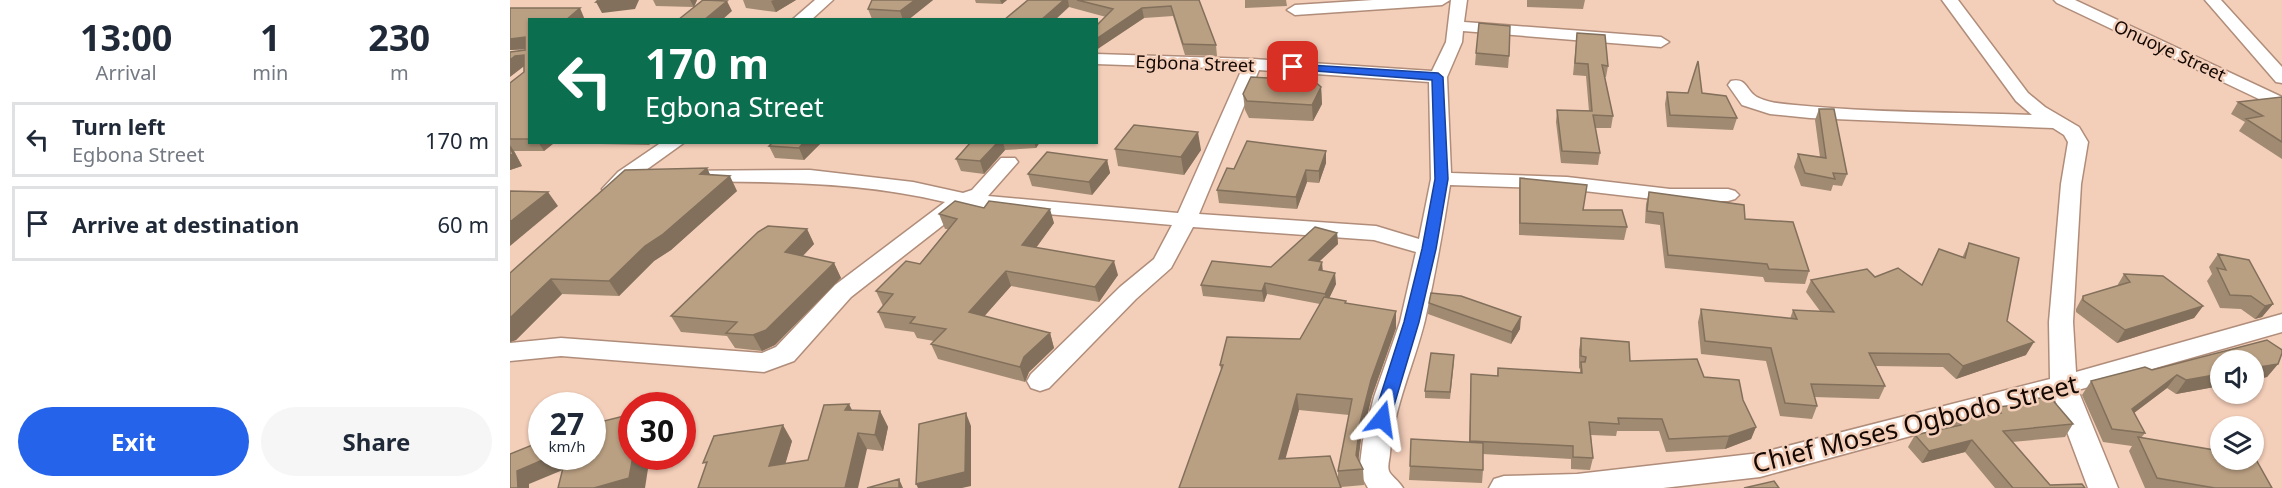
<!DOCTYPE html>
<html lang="en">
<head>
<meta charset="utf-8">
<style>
	:root { --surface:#fff; --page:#f6f6f7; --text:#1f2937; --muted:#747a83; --line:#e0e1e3; --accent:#2563eb }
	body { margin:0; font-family:"Noto Sans",sans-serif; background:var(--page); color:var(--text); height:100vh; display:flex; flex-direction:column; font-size:22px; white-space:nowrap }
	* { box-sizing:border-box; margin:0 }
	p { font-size:20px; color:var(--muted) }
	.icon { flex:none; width:33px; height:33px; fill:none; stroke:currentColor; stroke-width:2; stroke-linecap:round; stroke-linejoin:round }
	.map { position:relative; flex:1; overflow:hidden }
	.panel { display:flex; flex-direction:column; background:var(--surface); width:510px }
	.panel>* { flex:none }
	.hud { position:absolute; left:18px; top:18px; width:570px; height:126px; border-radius:0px; box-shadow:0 2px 4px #0004; background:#0b6e4f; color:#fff; overflow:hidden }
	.buttons { position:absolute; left:1700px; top:350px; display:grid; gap:12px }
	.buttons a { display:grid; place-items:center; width:54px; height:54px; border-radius:50%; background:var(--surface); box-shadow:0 2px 4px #0004; font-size:30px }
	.speed { position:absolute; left:18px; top:392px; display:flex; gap:12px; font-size:30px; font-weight:700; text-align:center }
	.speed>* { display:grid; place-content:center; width:78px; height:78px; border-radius:50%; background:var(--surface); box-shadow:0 2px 4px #0004; line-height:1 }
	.speed small { font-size:15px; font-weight:400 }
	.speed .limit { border:9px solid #d22; background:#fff; color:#111 }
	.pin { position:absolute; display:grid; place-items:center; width:51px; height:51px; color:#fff; margin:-26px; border-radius:12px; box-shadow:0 3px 9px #0006 }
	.me { position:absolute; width:66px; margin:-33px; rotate:15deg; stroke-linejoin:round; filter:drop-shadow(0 0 4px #0008) }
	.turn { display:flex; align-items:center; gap:21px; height:126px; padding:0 18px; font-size:27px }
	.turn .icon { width:78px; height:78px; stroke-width:2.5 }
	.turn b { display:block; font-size:42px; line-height:51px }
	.eta { display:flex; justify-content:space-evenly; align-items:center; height:102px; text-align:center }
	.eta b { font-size:36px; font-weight:700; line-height:42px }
	.action { display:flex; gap:12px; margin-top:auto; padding:12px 18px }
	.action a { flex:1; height:69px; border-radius:36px; background:var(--accent); color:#fff; font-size:24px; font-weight:700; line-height:69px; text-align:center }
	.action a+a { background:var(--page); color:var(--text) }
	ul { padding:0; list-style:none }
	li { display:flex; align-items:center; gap:18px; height:75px; margin:0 12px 9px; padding:0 6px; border:3px solid var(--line); border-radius:0px }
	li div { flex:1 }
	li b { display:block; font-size:22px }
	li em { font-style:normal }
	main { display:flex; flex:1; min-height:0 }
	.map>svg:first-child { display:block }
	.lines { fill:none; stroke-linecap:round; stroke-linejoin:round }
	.minor-casing { stroke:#b08d7a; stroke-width:3 }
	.minor { fill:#fff; fill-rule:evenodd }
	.wall { fill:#a08a71; fill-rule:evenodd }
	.shaded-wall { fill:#82705c }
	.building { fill:#baa083; stroke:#82705c; stroke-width:1.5 }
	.route { fill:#2563eb; stroke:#184099; stroke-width:1.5 }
	.labels { text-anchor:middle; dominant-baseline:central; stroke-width:5; stroke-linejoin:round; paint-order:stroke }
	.far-street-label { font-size:18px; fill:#140803; stroke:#f3ceb9 }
	.near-street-label { font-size:26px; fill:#140803; stroke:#f3ceb9 }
</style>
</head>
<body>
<main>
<section class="panel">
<div class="eta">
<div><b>13:00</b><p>Arrival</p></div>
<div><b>1</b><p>min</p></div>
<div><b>230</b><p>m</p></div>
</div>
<ul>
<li><svg class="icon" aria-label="left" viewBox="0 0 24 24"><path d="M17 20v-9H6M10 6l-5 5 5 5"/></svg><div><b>Turn left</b><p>Egbona Street</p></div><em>170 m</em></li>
<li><svg class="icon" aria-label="arrive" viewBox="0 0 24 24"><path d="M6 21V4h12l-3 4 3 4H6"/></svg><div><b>Arrive at destination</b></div><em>60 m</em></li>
</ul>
<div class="action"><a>Exit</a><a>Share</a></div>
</section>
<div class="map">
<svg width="1772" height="488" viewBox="0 0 1772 488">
	<rect width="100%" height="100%" fill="#f3ceb9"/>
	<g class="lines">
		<defs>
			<path id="minor" d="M305,0H323L301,20H282Z
				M863,0H940L932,5L785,15L777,10L785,5Z
				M941,0H957L954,22L1151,37L1159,42L1151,47L953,31L952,42L937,77L941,173L1057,177L1160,189H1218L1225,191L1229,195L1225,199L1218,201H1160L1057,189L940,185C933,231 925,275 915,320C904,365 884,406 880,453C880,458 877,466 879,471C880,475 889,481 893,488H858L849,472L853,440L864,397L890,322L906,252L864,240L683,227L661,268L626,299L539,388L530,391L521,388L517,381L521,374L610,287L644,259L662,225L458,207L450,212L341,297L284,361L254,372L51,356L0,361V343L51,338L252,353L266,347L325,285L435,202C348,181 259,182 170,181L163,179L160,175L163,171L300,170L403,182L453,193L462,190L491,158H505L508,162L478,196L668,213L732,69L586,64V54L743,59L922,71L936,42ZM749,70L919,82L921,179L909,239L866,226L689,214Z
				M1432,0H1448L1518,93L1535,107L1569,127L1578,142L1571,184L1563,322L1566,372L1772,314V332L1568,390L1608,488H1578L1544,397L1250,477L1153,488H979L984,479L994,476L1067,474L1250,453L1540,379L1539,322L1551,184L1558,142L1554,135L1543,128L1300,118L1260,114L1232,105L1218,85L1221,81C1238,77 1236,93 1249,98C1260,103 1272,104 1285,105C1363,113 1443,112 1522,115L1506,101Z
				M1544,0H1565L1772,97V110L1547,3Z
				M1695,0H1711L1772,67V83L1766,82Z
				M152,142H175L122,180L109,193L102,195L95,193L92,189L108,172Z"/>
		</defs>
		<use href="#minor" class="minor-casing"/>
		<use href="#minor" class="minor"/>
	</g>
	<path class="wall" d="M143,0H187L184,7L146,6Z
		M233,0H286L266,12L236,8Z
		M362,0H423L398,20L362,19L358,9Z
		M465,0H497L492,4L466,3Z
		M518,0H689L706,45L707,56L675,55L663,16L634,18L586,50V26L596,17L559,7Z
		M735,0H776L777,6L735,8Z
		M1017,0H1075L1073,9L1017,7Z
		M0,8L76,19L20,20V142H143L139,145L44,143L34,151H4L12,166L0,170V83L14,72V67H13L15,50V49L0,50Z
		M1067,33L1098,66L1096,77H1095L1103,116L1101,128H1085L1090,153L1088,165L1051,163L1046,122L1047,110L1079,111L1076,76L1063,75Z
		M966,53L999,56L998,68L965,65Z
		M811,87L812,104L803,121L739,118L735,110L733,94Z
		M1157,92L1192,93L1227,118L1223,130L1157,127L1155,104Z
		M1772,97V159L1729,131L1735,122L1721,114L1728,102Z
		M1309,109L1337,174L1332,186L1323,185L1321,191L1291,186L1284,167L1288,154L1310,157L1305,120Z
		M192,142H221L220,144H193Z
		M312,142L294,160L265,158L259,146Z
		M461,142H530L526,148L495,150L474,174L451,171L446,159Z
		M605,149L691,150L674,175L608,166Z
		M597,160L600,173L582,195L522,186L518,174Z
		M816,163L809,183L797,182L787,209L709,203L707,190L724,169Z
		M197,168L200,175L227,191L161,250L144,261L109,296L52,294L6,340L0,342V273Z
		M1010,178L1073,210L1117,227L1114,240L1009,235V190Z
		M1139,192L1235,219L1299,271L1295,284L1255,282L1253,277L1155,268L1150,225L1135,223L1136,204Z
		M474,208L544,223L526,248L608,275L589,302L501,286L474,316L540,333L544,348L519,372L515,382L428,359L421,344L424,341L407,338L404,332L375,328L368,312L373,306L366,291L410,264L438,229H435L429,214Z
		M297,229L304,244L293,256L324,263L331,278L265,345L252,351L225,348L217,336L171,332L161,316Z
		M827,233L828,244L809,262L813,271L826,284L819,298L836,303L886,328L862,396L851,439L848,459L853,469L854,485L831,487L669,488L711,370L710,365L790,339L810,304L757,294L754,302L693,296L691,285L761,267ZM789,410L839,415L828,471V479L775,458Z
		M1459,243L1497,321L1516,355L1446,379L1433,367L1366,366L1375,386L1369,399L1304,397L1307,406L1302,419L1270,416L1256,361L1191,354L1188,322L1191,309L1280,319L1283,310L1310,311L1296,292L1301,280L1365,277L1412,285L1452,258Z
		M1708,254L1763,304L1752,317L1745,319L1731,309L1710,308L1697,281L1702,274L1699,267Z
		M1614,274L1693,306L1684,318L1607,343L1566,312V309L1573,296L1607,286Z
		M919,303L1010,329L1001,344L918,314Z
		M1071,338L1120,361L1194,377L1233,400L1246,427L1241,439L1215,449L1156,452L1149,431H1107L1106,436L1081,435L1083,458L1080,470L1061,469V459L973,454V470L972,483L899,480L900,466L959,442L961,374L987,376L988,368L1070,373V369L1069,368V350Z
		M1757,340L1772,350V353L1768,364L1757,377L1743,380V360H1710V386L1666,394L1657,388L1624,413L1635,433L1631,438L1710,451V459H1743V456H1744L1762,488H1635L1619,451L1622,446L1593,442L1572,395L1581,381L1635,367L1642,370Z
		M944,362L940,399L915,398V391Z
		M1521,399L1563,424L1555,437L1502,442L1540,485L1575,488H1485L1455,452L1412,463L1398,447L1405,435L1443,426L1447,420L1483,414L1487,407L1518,404Z
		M342,410L370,411L378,427L373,451L357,449L188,488L282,441L275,464L298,460Z"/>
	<path class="shaded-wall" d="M104,0H129L125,9L92,13L86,2Z
		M180,0H187L184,7Z
		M264,0H286L266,12L261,1Z
		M405,0H423L398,20H393L390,11Z
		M490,0H497L492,4Z
		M554,0H558L559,7L545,20H531Z
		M217,1L222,11L212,20H194Z
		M70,8L75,20H56Z
		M632,8L634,18L586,50V39Z
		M15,37L20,49L0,50V39Z
		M14,55L20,66L13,67L0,77V60L5,56Z
		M811,87L812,104L803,121L802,105Z
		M688,132L691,150L674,175L671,157Z
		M28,142H44V143L34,151Z
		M294,142H312L294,160L289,148Z
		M488,142H493L495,150L474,174L470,161Z
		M524,142H530L526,148Z
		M0,145L4,151L12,166L0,170Z
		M816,151V163L809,183V171Z
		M597,160L600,173L582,195L579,182Z
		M197,168L204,183L190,174Z
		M796,170L797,182L787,209L786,197Z
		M220,176L227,191L161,250L144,261L109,296L99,281L135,246Z
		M38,192L48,206L0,246V222Z
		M540,209L544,223L517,260L512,245Z
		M297,229L304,244L282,267L275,252Z
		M827,233L828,244L799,271V260Z
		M604,261L608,275L589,302L585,287Z
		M812,262L813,273L809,270Z
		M324,263L331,278L265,345L252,351L243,335Z
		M496,271L501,286L464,328L459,312Z
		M825,273L826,284L816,305L815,294Z
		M41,279L52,294L6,340L0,342V318Z
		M755,283L757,294L754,302L752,291Z
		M1763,304L1752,317L1745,319L1755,306Z
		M1693,306L1684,318L1607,343L1615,330Z
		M886,311V328L862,396L851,439L847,472L846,455L850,423L861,380Z
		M1011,317L1010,329L1001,344L1002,332Z
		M540,333L544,348L519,372L515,382L510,367L514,357Z
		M1524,342L1516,355L1446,379L1453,366Z
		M1768,364L1757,377L1743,380V368Z
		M1710,374V386L1666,394L1676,380Z
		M1667,375L1657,388L1612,422L1622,409Z
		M787,394L789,410L771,475L769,459Z
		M339,404L347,420L335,410Z
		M370,411L378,427L373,451L365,435Z
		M456,413L461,426V486L452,488H408L406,484Z
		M273,425L282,441L270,482L259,466Z
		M1246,427L1241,439L1215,449L1219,436Z
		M348,433L357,449L348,488H335Z
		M1462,440L1455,452L1412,463L1419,451Z
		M42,456H58L60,467L19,484V488H8L7,471Z
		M123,456H140L135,488H84Z
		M389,479L393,488H389Z"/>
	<path class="building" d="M88,0H104L86,2Z
		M193,0L217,1L194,20H168Z
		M362,0H405L390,11L358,9Z
		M518,0H554L531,20H494Z
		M567,0H689L706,45L673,44L661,6L632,8L586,39V26L603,9Z
		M0,8H70L56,20H20V139H0V83L14,72V55L5,56L0,60V52L15,50V37L0,39Z
		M969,23L1000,26L999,56L966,53Z
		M1067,33L1095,35L1098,66L1092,65L1103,116L1083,115L1090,153L1052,151L1047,110L1082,111L1078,64L1065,63Z
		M1188,61L1192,93L1216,96L1227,118L1160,115L1157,92L1178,93Z
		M741,77L804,81L811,87L802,105L737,101L733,94Z
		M1772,97V142L1736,119L1753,116L1728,102Z
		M1309,109H1324L1337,174L1323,173L1325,179L1295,173L1288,154L1316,158Z
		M624,125L688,132L671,157L605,149Z
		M737,141L816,151L809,171L796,170L786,197L707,190L717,168L724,169Z
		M263,142H294L289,148L259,146Z
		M461,142H488L470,161L446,159Z
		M0,147L3,154L0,155Z
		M537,152L597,160L579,182L518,174Z
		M197,168L190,174L220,176L152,235L135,246L99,281L41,279L0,318V273L115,170Z
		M1010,178L1077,185L1073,210H1112L1117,227L1010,223Z
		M0,191L38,192L0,222Z
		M1139,192L1234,205L1235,219L1283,222L1299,271L1259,269L1257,264L1158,255L1153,213L1137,211Z
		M445,201L474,208L479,201L540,209L512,245L604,261L585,287L496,271L459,312L540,333L514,357L510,367L421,344L436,329L400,323L405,317L368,312L383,294L366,291L396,261L410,264L447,219L429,214Z
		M258,226L297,229L275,252L324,263L256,330L243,335L216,333L227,322L161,316L248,232Z
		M805,227L827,233L799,260L812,262L809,270L825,273L815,294L755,283L752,291L691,285L702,261L761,267Z
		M1459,243L1509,258L1497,321L1524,342L1453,366L1439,354L1359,353L1375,386L1301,384L1307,406L1275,403L1261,348L1195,341L1191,309L1287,319L1283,310L1324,312L1301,280L1357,269L1365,277L1388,268L1412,285L1429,249L1455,258Z
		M1708,254L1739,260L1763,304L1755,306L1741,296L1720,295L1707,268L1716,270Z
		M1614,274L1653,276L1693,306L1615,330L1573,300V296L1620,282Z
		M921,293L951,296L1011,317L1002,332L919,303Z
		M814,297L836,301L835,303L886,311L861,380L850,423L846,455L853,469L828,471L842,399L787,394L769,459L820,456L831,488H669L713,365H710L717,337L790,339Z
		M1071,338L1119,342L1120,361L1187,359L1194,377L1229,380L1233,400L1246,427L1219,436L1159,439L1152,419L1108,418L1109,424L1079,422L1083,458L1063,457V446L960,441L961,374L988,376V368L1072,373L1071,362H1075L1076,357L1071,356Z
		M1757,340L1772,350V353L1768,364L1743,368V360H1710V374L1676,380L1667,375L1622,409L1635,433L1602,429L1581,381L1635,367L1642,370Z
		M921,353L944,355L940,392L915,391Z
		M1540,397L1563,424L1493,431L1540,485L1572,484L1575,488H1503L1462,440L1419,451L1405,435L1451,425L1447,420L1491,413L1487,407L1523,403L1521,399Z
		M339,404L335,410L370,411L365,435L348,433L335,488H188L197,462L193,463L204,436L273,425L259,466L298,460L314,405Z
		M456,413L455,472L406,484L409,424Z
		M122,414V456H123L119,478L84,488H48L56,456H82V424Z
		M1628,437L1710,451V459H1743V456H1744L1762,488H1705L1647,478Z
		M901,439L973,443V470L900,466Z
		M32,441V456H42L7,471L8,488H0V454Z
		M389,479V488H357Z
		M1264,481L1269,488H1234Z"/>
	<path class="route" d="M783,64L928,73L933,77L938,179L926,249L909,322L880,419L878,423L872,425L866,423L863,419L894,322L912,249L925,179L922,80L780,69L778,67Z"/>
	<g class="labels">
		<g class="far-street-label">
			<text transform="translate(1660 50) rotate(25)">Onuoye Street</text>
			<text transform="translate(685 63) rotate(2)">Egbona Street</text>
		</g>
		<g class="near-street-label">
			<text transform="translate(1405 423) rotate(-14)">Chief Moses Ogbodo Street</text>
		</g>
	</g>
</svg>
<div class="buttons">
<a><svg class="icon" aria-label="sound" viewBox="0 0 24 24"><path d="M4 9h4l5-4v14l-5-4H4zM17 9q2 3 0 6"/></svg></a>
<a><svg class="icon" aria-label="layers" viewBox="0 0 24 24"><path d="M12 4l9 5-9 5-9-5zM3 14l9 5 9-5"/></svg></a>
</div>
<div class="speed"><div>27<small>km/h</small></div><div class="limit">30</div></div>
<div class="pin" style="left:783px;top:67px;background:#d93025"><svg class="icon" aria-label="arrive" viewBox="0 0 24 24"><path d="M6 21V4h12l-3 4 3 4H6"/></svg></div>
<svg class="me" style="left:872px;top:419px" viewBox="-20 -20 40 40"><path d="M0-17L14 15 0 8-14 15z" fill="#2563eb" stroke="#fff" stroke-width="4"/></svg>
<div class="hud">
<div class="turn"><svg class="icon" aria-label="left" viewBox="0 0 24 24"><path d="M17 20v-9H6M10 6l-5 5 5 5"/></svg><div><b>170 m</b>Egbona Street</div></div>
</div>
</div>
</main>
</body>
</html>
